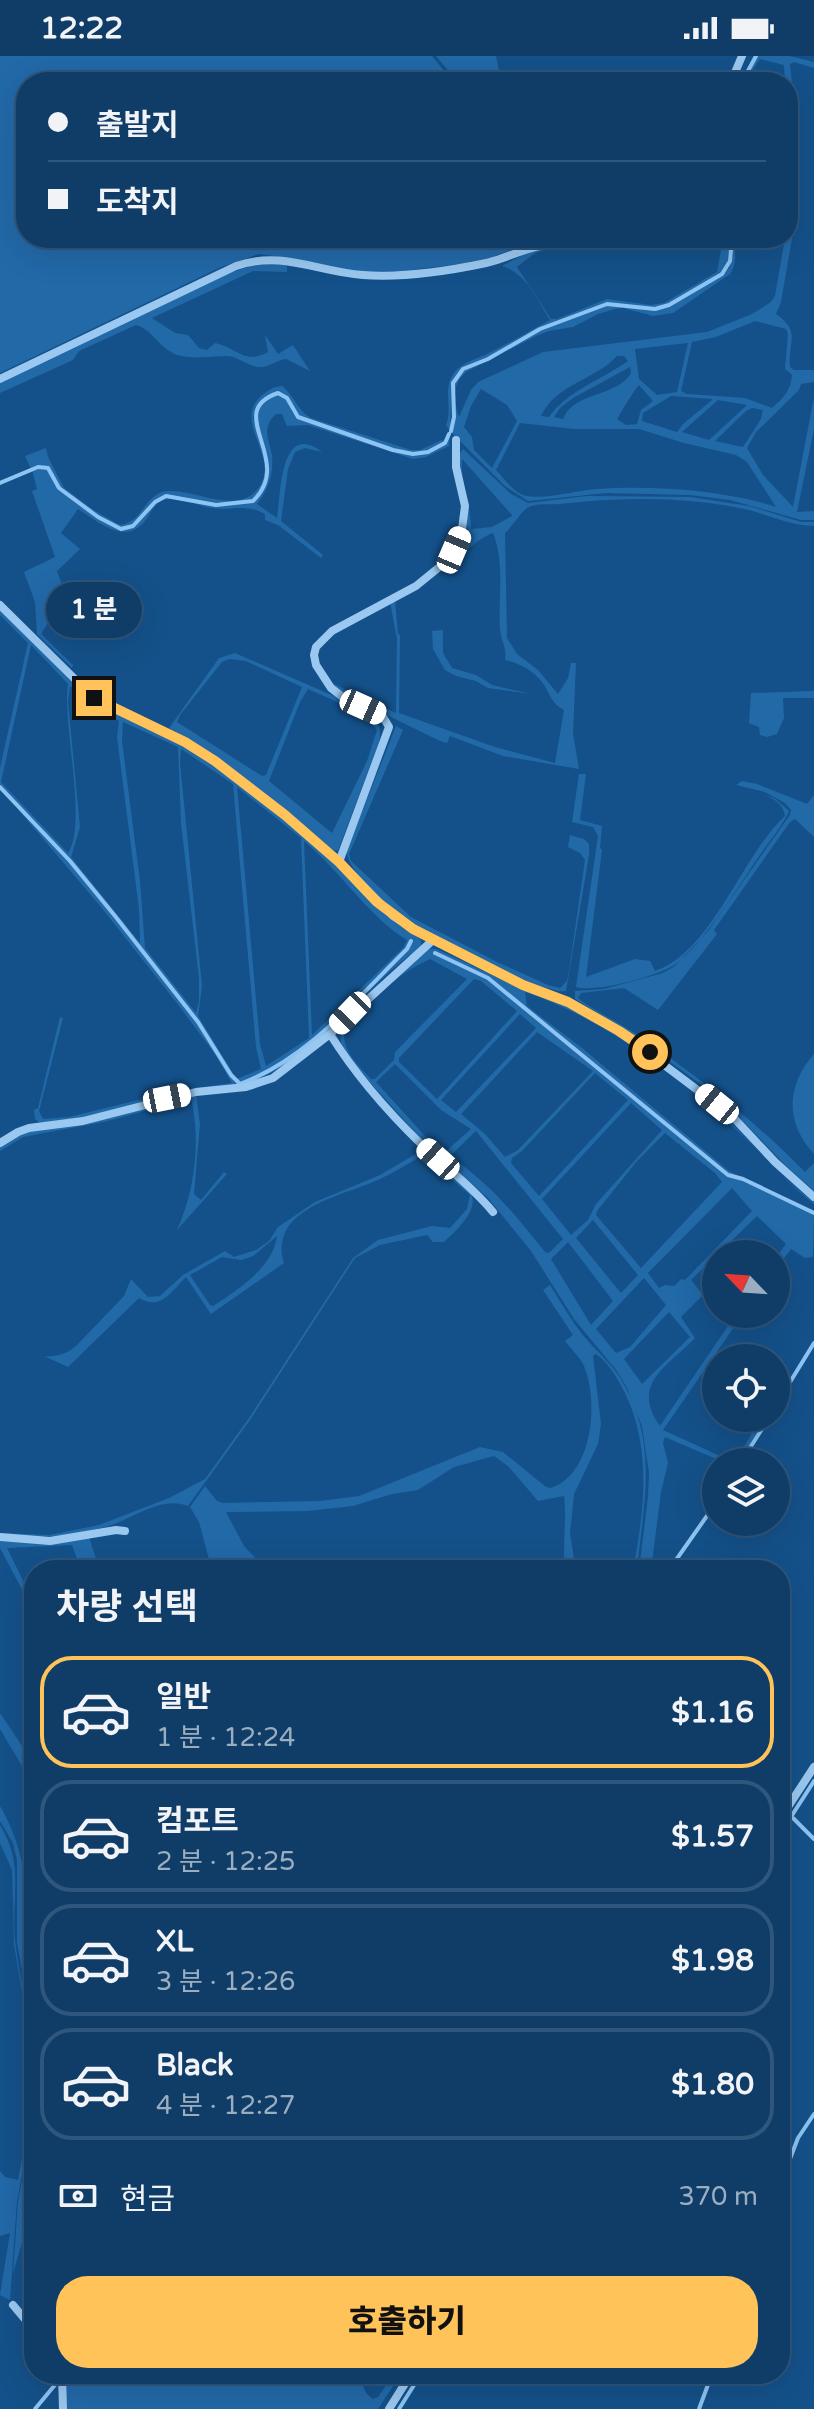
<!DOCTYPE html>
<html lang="ko">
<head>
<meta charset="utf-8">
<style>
	:root { --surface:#0f3d68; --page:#1d4871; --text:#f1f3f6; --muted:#9baec0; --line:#2f567c; --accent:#ffc35a }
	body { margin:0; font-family:"Varela Round","Noto Sans KR",sans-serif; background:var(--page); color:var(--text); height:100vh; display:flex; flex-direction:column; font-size:30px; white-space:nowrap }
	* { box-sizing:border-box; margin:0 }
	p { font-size:26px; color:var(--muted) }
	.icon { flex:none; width:44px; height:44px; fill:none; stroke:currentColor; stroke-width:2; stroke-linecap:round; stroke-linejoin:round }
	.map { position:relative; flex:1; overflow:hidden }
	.side { position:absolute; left:24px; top:1504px; width:766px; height:824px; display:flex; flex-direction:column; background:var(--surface); border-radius:32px; box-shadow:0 8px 32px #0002,0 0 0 2px var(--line) }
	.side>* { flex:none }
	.top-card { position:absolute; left:16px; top:16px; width:782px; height:176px; border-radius:32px; box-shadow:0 8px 32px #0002,0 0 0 2px var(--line); display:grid; align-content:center; height:176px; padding:0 32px; background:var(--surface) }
	.needle { width:52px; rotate:295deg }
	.fabs { position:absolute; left:702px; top:1184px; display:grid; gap:16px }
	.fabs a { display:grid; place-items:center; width:88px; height:88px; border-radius:50%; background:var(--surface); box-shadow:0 8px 32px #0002,0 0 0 2px var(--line); font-size:40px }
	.end { position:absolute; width:36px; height:36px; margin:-18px; border:10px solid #ffc35a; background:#111; box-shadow:0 0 0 4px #111 }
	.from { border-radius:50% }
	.bubble { position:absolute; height:56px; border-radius:28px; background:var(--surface); box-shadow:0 8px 32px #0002,0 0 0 2px var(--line); font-size:26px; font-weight:800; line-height:56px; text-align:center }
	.car { position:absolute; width:24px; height:48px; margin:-24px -12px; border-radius:10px; box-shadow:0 0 6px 2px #0007; background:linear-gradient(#fff 24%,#345 0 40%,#fff 0 76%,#345 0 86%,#fff 0) }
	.top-card b { display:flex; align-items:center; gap:28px; height:76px; font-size:30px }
	.top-card b+b { border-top:2px solid var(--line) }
	.top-card i { width:20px; height:20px; background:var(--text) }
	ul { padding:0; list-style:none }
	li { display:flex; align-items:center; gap:24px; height:112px; margin:0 16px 12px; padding:0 16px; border:4px solid var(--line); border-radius:32px }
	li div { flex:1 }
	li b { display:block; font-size:30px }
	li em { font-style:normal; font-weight:800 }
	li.current { border-color:var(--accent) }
	li>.icon { width:72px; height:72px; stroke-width:1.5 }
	h2 { padding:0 32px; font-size:36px; line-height:96px }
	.pay { display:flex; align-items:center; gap:20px; height:88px; padding:0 32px; font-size:30px }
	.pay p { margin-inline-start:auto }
	.primary-button { display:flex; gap:16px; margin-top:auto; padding:16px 32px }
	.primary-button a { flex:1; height:92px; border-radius:32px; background:var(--accent); color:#111; font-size:32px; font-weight:800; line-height:92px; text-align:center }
	.status { display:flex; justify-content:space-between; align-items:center; height:56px; padding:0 40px; background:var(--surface); direction:ltr }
	.status svg { height:22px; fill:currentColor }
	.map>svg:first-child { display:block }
	.green { fill:#2269a8; fill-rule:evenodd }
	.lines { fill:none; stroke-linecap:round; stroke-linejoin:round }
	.stream { stroke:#8dc4f3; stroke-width:4 }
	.street { stroke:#9bc8f0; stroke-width:8 }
	.route { stroke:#ffc35a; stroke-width:10 }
</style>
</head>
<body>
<div class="status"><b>12:22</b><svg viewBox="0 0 49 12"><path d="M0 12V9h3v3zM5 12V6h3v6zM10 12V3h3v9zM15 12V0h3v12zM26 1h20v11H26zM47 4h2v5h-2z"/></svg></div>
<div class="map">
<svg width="814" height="2353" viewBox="0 0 814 2353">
	<rect width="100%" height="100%" fill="#14518a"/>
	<!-- green -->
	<path class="green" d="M0 0H432L453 26H26V182H550L549 185 532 186 489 202 460 208 402 215 356 216 295 203 259 198 221 211 0 317Z
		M436 0H496L499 15 506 26H458Z
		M757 0H789L814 6V12L794 6 790 8C793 41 806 146 794 171L781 246 776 258C802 276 787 286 790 311L794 314H814V326L801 328 799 334 756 376 747 392 763 419 793 451 814 341V373L797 456 814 455V464H801L730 444 690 439 606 437 528 445 505 430 451 376 454 361V328L464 314 489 304 541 274 607 249 655 254 670 250 693 237 729 212 733 182H735C734 196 738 206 730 218L673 257 653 260 623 252 615 253 598 258 573 271 549 275 536 280 466 316C452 328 453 344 459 361L471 334 478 326 543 296 707 276 752 258 771 246 775 240 785 182H788V164L791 163V153L788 26H785L784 9 760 3 745 26H743ZM755 265 786 273 788 278 785 313 792 319C791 335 783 342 772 352L745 342 687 338 681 335 692 286 716 281ZM688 287 677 336 657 339 639 323 635 293ZM617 300H624L628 305C603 323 567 335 549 361L541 360C557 327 594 325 617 300ZM630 311 631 317C616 342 574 335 563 363L554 361 560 352 573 342ZM639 329 653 345 641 354 637 368 626 369 617 363C624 352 630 340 639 329ZM481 333 507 349 517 365 492 412 474 394 472 381 464 371 471 350ZM671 340 712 343V344L683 368 677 376 642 365 643 357ZM718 344 747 349 709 384 682 376ZM752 352 763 354 761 363 743 391 715 385 746 355ZM520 367 574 373H639L684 387 736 399 747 406 776 451C725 434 652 429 597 433 578 434 541 445 523 439 512 435 504 422 496 414Z
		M728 182H731L727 211 692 236 669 248 655 252 607 247 540 272 488 302 463 312 452 327 450 375 446 369C453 353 443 336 452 320 460 306 476 304 489 297 509 287 530 275 550 264 536 242 527 218 502 210L534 193 557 190 535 197 517 211 551 263H557L607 243 651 249 664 247 717 216 721 194Z
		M258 208H287V216L253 215 152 262 175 277 188 279 199 292 207 294 215 287C238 292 244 309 268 296L265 279 278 298 293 289 310 315 286 303C277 304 271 310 262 311 249 312 238 300 226 300 210 300 185 305 171 296 158 289 151 273 136 269L79 295 73 304 0 337V326L232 216Z
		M282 330C294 339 297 354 311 362L411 394H420L442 384 445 386 428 395 405 397 299 360 287 341 278 336 260 346 253 361C258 393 282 415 253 444L216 448 166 439 154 445 133 469 121 472 98 461 59 432 49 412 38 410 31 413 25 400 46 392 48 401 64 432 95 455 120 469C143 467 145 436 168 435 196 433 242 462 261 428 277 399 234 366 260 341 267 335 272 331 282 330Z
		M278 338C290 341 288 355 298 362L413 399 428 397 446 387 450 379 449 390 426 401 413 403 308 369 287 370 282 358H276C261 372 269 383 272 399 274 418 268 434 257 448L277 462C281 437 280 364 322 396L305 392 295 396 288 413 281 465 323 499 321 502 278 469 265 464V458C244 447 233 455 212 452 197 450 178 440 163 444 155 447 151 456 147 462 127 492 99 466 78 453L61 477 80 493 57 515 66 540 42 576V579L73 609 72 612 37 578 35 546 24 516 55 501 32 435 37 433 32 414 48 413 58 433 97 462 121 474 134 471 155 447 166 441 216 450 254 446C284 416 261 394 255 362L261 348Z
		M463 393 511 438 528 447 587 440 690 441 749 450 801 466H814V470C790 469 771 460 749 454 686 440 623 441 559 448 550 449 537 447 529 451 523 453 512 471 505 477L507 582 517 598 538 614 558 638 568 622 571 607H576L573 678 579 713 503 700 450 680 447 687 440 685 344 638 332 627 396 657 397 583 390 546 395 544 398 578 400 579 399 657 495 691 555 707 564 654C554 649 552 643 547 634 538 617 523 608 505 604 507 590 501 586 500 573 498 542 505 506 493 477 478 482 470 494 455 501 470 469 463 434 458 400ZM462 403 512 459V460L492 471 471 473C471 449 460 424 462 403Z
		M0 554 76 630 102 651 198 697 308 782 379 853 421 884V890C407 902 391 913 378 927 337 965 297 1011 243 1029L84 1061 40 1067 35 1063 34 1054 38 1052 60 961 63 962 39 1055 43 1063 69 1061 175 1035 232 1027 214 997 180 951 101 851 0 732 69 806 114 861 197 967 235 1027C269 1032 375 934 394 905L408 894 412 885C382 916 280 1028 236 1025L199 966 116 860 36 766 0 730V712L28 587 0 559ZM31 589 68 628C62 669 88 767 68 797L1 726ZM70 630 96 652 119 665 117 681 139 853 140 887 71 801 80 771 68 646ZM123 666 178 691 181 767 199 922V945L196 957 145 892 140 825 122 685ZM181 693 233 728 256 991 261 1013 239 1022H236L198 960 202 930 180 707ZM237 731 301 782 309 982 266 1010 260 988ZM304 785C339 814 371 863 407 884L403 892 312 979Z
		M443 574V597L452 612 476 619 492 629 531 638 488 632 476 625 456 620 445 614 433 593 432 575Z
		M235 597 366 654C378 663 382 671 379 686L338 795 333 794 214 698 169 672 219 602ZM230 603 246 605 302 631 266 719 262 720 177 666 180 659 222 606ZM308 633 364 658 377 674 367 705 332 777 269 725 300 646Z
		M814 635V642H783L784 662 777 678 767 681 760 679 759 671 749 667 751 637Z
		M396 670 403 674 349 798 351 805 411 861 497 906 548 929 560 932 567 925 569 915 585 804 580 797 568 791 570 779 584 783 589 788V799L566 935C544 940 428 878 405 862 389 851 345 814 347 794Z
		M579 718H586L580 764 602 770 600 792 602 794 586 921 635 903 650 905 655 915C711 897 743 798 785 760 783 743 762 738 748 732L774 742 789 755C783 769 771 783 762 796 741 826 704 887 676 908 658 920 596 937 576 931L598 780 593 771 572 766Z
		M742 725 757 728 807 748 814 739V781L795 763 790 766 714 874 717 878 658 954 624 932 581 937 578 942C595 956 617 965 636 978 696 1019 754 1064 805 1116L814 1107V1135L785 1109 738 1060 703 1030 632 978 575 943V935L604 933 663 917 675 910 708 875 790 759 791 754 785 747 765 736 736 729Z
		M428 893H436C464 905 491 919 519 932 540 941 561 947 581 958 624 980 665 1010 703 1041 742 1073 772 1116 814 1146V1148C783 1124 759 1094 730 1068 672 1014 601 962 525 936L527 950 582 992 729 1115 814 1156 744 1122 729 1118 488 921 435 897 487 923 728 1119 743 1124 814 1158 813 1201 805 1202 791 1193 776 1213V1202L786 1188 757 1160 691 1224 703 1239 681 1261 695 1282C667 1311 630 1328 660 1370L736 1258H743L663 1374 731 1405 738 1401 761 1362H768L740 1406H723L665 1381 663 1387 668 1407 661 1436 651 1514H639L648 1441 649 1417 642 1370 627 1332 617 1315 574 1263 531 1195 488 1142 424 1086 347 1001C340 988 338 979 345 965ZM430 903 467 923 395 996 394 1004 375 1023H371C358 1008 340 994 345 972 367 944 399 917 430 903ZM474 923 481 925 517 955 437 1043 399 1006V1002ZM520 958 536 972 456 1056 441 1044ZM537 976 593 1015 518 1094 505 1101 485 1078 461 1058ZM395 1008 441 1054 471 1073 445 1096 426 1081 376 1026ZM595 1017 628 1044 539 1140 511 1107 512 1102 522 1095ZM631 1047 662 1074 596 1148 588 1164 571 1179 542 1143ZM476 1075 563 1183 549 1197 545 1196C513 1156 492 1130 450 1100ZM665 1077 715 1117 722 1126 641 1212 596 1159 597 1155 637 1105ZM732 1132 752 1155 685 1224 681 1223 674 1230 665 1229 659 1232 648 1217ZM593 1164 638 1219 621 1237 576 1182ZM568 1186 613 1245 591 1269 551 1203ZM644 1222 666 1249 630 1291 616 1297 596 1273ZM669 1256 690 1281 642 1328 624 1303Z
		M814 998V1098C785 1067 786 1030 814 998Z
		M196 1039 200 1068 194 1138 201 1144 224 1116 227 1118 177 1174C195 1134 201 1085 191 1042L108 1065 23 1081 0 1095V1090L21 1076Z
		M424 1093C467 1130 498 1138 444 1186H433L427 1179 380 1189 355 1202 250 1364 188 1450C160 1439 132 1464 105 1471 71 1480 35 1484 0 1477L50 1479 99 1469 169 1442 205 1423 249 1362 353 1202 378 1184 432 1170 450 1172 467 1153 470 1139 423 1099C409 1107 395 1116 380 1123 352 1136 313 1143 291 1167 282 1177 279 1195 284 1207L211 1258 186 1221C171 1236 161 1255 139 1242L68 1311 44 1300C58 1301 66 1298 76 1290L124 1240 131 1223 148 1241 160 1240 183 1219 225 1195 234 1201 256 1194 269 1185 278 1171 315 1146 380 1119ZM277 1180C273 1212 237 1234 213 1250L210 1249 190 1219 222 1201 241 1204 253 1200Z
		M550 1229C562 1248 573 1268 588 1285 598 1296 608 1305 617 1317 660 1382 644 1443 637 1514L633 1512C646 1450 652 1382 619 1326 613 1315 606 1305 596 1298L593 1300 601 1368 598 1388 574 1438 570 1478 576 1514H565C562 1489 567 1465 564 1440L538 1445 508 1410 494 1400 454 1411 418 1434 392 1438 353 1450 308 1455 226 1456 244 1490 267 1514H212L199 1466 190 1451 205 1430 217 1445 223 1447 320 1445 359 1440 480 1391 503 1396 546 1431 551 1432C593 1418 599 1346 584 1310 580 1301 571 1293 565 1285L573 1279 543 1234Z
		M89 1481 98 1509 103 1514H81L72 1489 7 1492 34 1547V1556L0 1492V1483L40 1488Z
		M0 1657 34 1708V1730L0 1673Z
		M0 1750C16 1777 28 1815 24 1847L34 1851V1859L23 1862V1880L34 1918V1980L17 1886V1804L13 1787 0 1765Z
		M0 1769C25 1810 11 1840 15 1884 19 1920 28 1955 34 1990V2006L14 1889 12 1814 0 1787Z
		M34 2039V2054L17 2145 10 2244 0 2239 10 2177 0 2180V2115L5 2121 18 2124Z
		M34 2063V2129L26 2174 13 2217 18 2145Z
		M65 2318H363C362 2330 363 2336 373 2343L378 2341 394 2318H401L378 2353H65Z"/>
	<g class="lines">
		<!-- stream -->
		<path class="stream" d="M742 26 756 0
			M451 375 454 361 453 327 463 313 488 303 540 273 607 248 655 253 669 249 722 218 730 205 732 182
			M0 427 38 411 48 412 59 432 98 461 121 473 133 470 155 446 166 440 216 449 253 445C296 404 222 356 278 337L287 342 298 361 393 394 413 398 428 396 445 387 449 378
			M0 731 70 805 115 860 198 966 231 1019 240 1028C308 1003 357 942 407 893L411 885
			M435 897 488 922 728 1119 743 1123 814 1157
			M776 1349 814 1287
			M741 1406 769 1362
			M669 1514 716 1447
			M793 1762 814 1783
			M780 1778 814 1725
			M780 2129 798 2082 814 2058
			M35 2353 59 2324
			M399 2353 421 2318
			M699 2353 712 2318"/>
		<!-- street -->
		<path class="street" d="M731 26 742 0
			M0 323 236 210C283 194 317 216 363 219 402 222 448 215 486 207 508 202 528 190 551 188 581 184 613 189 643 190L654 189 660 182
			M0 549 94 642 185 686 215 705 285 759 339 806 393 860 433 884 523 929 568 946 619 975 732 1060 775 1106 814 1141
			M339 806 389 671 382 659 344 642 331 632 316 609 314 599 316 591 332 575 416 530 448 504 462 473 465 450 456 411V384
			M330 978C355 1018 387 1055 421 1088 445 1111 472 1130 493 1156
			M0 1087 18 1076 29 1072 83 1065 196 1036 246 1031 273 1022 330 978 433 884
			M0 1481 50 1485 116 1474 125 1475
			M780 1763 814 1711
			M13 2249 34 2274
			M62 2318 63 2353
			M389 2353 411 2318"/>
	</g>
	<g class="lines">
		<!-- route -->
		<path class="route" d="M94 642 185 686 215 705 285 759 339 806 377 846 413 873 523 929 568 946 619 975 650 996"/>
	</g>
</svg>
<div class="fabs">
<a><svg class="needle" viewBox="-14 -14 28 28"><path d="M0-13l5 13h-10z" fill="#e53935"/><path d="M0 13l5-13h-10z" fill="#9baec0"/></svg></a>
<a><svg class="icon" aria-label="locate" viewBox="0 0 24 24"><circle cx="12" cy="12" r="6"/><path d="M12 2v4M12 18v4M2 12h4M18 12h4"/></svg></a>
<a><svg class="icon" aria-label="layers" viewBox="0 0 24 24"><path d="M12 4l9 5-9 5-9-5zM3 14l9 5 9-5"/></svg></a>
</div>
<i class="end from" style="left:650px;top:996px"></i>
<i class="end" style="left:94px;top:642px"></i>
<div class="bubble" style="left:46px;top:526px;width:96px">1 분</div>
<i class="car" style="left:454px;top:494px;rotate:23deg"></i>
<i class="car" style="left:363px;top:651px;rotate:114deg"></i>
<i class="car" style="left:350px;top:957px;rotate:224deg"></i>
<i class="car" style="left:167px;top:1042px;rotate:79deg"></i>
<i class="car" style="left:717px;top:1048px;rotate:309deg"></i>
<i class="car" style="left:438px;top:1103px;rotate:312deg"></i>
<div class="top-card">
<b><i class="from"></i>출발지</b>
<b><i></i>도착지</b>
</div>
<section class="side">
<h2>차량 선택</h2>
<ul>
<li class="current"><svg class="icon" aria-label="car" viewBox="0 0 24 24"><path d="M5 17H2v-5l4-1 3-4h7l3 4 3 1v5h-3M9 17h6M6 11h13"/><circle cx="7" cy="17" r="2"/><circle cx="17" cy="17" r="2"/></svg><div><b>일반</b><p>1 분 · 12:24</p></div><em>$1.16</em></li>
<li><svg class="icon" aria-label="car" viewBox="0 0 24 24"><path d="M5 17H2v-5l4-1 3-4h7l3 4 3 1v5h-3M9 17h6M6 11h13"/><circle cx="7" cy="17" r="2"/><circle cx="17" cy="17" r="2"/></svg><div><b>컴포트</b><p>2 분 · 12:25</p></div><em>$1.57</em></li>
<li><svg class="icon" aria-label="car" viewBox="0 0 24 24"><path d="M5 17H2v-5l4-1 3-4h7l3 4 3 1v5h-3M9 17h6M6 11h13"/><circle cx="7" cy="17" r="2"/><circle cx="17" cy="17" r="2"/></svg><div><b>XL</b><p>3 분 · 12:26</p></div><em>$1.98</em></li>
<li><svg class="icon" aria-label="car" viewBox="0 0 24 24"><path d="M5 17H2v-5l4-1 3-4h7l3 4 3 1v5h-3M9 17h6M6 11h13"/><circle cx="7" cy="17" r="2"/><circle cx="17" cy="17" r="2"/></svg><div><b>Black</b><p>4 분 · 12:27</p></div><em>$1.80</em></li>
</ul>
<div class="pay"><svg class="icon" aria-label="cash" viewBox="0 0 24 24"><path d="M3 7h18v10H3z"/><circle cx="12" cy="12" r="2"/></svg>현금<p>370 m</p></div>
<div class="primary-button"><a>호출하기</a></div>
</section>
</div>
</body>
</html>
